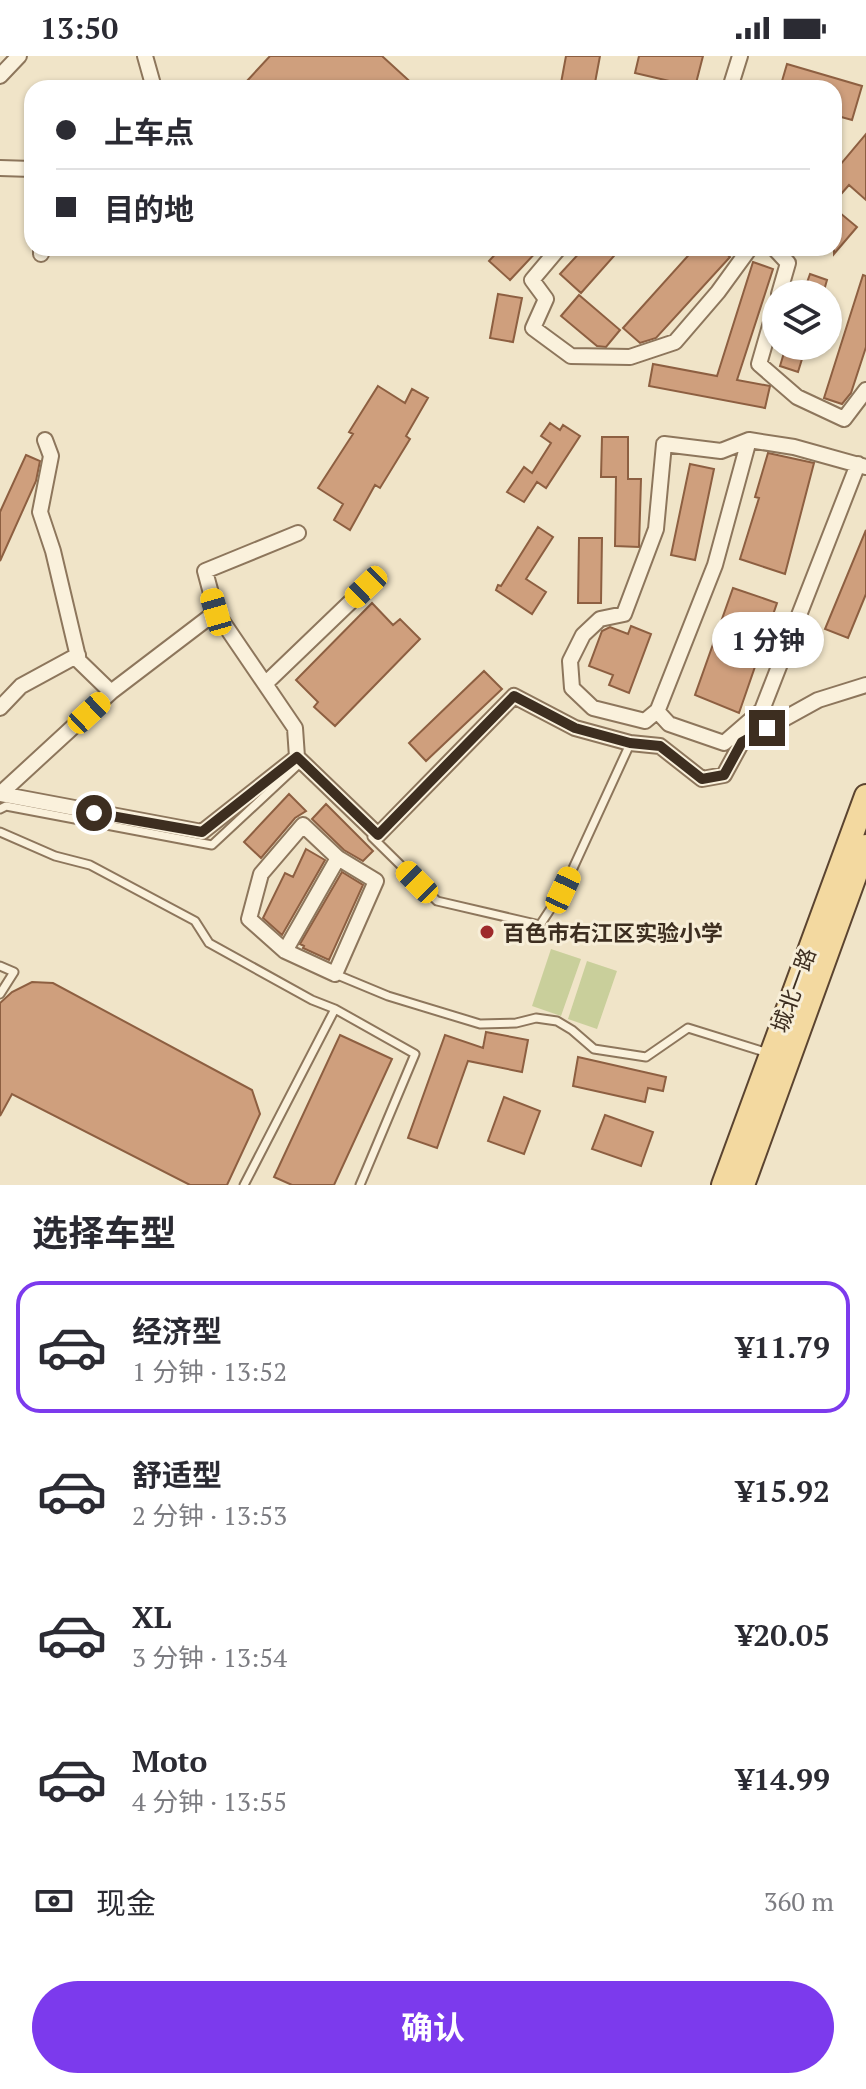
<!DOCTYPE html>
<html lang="zh">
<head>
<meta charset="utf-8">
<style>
	:root { --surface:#fff; --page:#f2f2f3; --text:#2b2b33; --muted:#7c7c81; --line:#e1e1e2; --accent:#7c3aed }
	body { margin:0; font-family:"PT Serif","Noto Sans SC",serif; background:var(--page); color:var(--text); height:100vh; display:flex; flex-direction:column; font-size:30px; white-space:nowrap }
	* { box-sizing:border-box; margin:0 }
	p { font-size:26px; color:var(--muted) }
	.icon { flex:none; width:44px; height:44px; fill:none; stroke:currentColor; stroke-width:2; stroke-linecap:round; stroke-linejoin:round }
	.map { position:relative; height:1129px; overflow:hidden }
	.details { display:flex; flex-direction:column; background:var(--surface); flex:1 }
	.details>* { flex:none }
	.guide { position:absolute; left:24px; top:24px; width:818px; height:176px; border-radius:24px; box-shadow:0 2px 6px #0004; display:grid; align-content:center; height:176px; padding:0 32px; background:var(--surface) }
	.fabs { position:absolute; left:762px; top:224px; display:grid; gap:16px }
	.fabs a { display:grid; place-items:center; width:80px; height:80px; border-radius:50%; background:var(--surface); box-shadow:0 2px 6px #0004; font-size:40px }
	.end { position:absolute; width:36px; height:36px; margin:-18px; border:10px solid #3d2e20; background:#fff; box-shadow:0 0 0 4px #fff }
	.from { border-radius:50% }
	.bubble { position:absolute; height:56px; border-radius:28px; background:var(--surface); box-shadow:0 2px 6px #0004; font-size:26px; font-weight:700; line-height:56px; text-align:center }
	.car { position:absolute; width:24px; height:48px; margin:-24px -12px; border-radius:10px; box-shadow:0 0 6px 2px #0007; background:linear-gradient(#f5c518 24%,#345 0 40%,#f5c518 0 76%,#345 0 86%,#f5c518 0) }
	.guide b { display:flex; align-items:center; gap:28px; height:76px; font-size:30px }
	.guide b+b { border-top:2px solid var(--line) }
	.guide i { width:20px; height:20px; background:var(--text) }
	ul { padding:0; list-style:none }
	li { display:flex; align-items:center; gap:24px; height:132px; margin:0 16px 12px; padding:0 16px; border:4px solid transparent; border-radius:24px }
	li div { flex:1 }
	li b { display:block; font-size:30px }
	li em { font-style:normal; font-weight:700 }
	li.active { border-color:var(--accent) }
	li>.icon { width:72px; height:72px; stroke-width:1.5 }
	h2 { padding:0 32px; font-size:36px; line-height:96px }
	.pay { display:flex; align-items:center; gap:20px; height:88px; padding:0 32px; font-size:30px }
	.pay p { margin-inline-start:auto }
	.cta { display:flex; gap:16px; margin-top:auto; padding:16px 32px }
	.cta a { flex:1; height:92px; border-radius:48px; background:var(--accent); color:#fff; font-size:32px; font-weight:700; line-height:92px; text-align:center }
	.status { display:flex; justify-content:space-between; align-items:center; height:56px; padding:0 40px; background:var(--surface); direction:ltr }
	.status svg { height:22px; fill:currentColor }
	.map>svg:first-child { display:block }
	.green { fill:#c9cf9b }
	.building { fill:#cf9f7d; stroke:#8d5f41; stroke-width:2 }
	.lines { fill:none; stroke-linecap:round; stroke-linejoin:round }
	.service-casing { stroke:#8d765c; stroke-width:11 }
	.minor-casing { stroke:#8d765c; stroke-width:18 }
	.primary-casing { stroke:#5b4430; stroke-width:26 }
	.service { stroke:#faf1dc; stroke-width:7 }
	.minor { stroke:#faf1dc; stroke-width:14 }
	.primary { stroke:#f3d9a0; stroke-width:22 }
	.route { stroke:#3d2e20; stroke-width:10 }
	.poi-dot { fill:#9e2a2b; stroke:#f7eed8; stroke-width:3 }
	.labels { text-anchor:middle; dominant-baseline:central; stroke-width:6; stroke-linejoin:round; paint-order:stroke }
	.poi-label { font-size:22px; font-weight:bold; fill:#3d2e20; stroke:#f7eed8; text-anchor:start }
	.street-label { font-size:22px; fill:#3d2e20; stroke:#f7eed8 }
</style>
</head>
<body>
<div class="status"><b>13:50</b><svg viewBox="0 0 49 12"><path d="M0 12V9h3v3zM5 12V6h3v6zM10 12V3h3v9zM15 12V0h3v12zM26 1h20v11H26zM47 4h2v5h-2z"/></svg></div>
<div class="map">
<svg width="866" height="1129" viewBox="0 0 866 1129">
	<rect width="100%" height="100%" fill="#f0e4c8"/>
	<!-- green -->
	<path class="green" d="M551 893 581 903 561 960 532 950Z
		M587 905 617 915 597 973 568 963Z"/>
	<!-- building -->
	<path class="building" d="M270 0H382L417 32H253L246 26Z
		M566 0H600L594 32 561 27Z
		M639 0H703L695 31 635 17Z
		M787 8 862 30 852 64 834 59V32H780Z
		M866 78V144L849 129 834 146V116Z
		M834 152 857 171 834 198Z
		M501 192H540L510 224 489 205Z
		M584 192H621L581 237 560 218Z
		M695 192H720L730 201 656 282 640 287 623 272Z
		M753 206 773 213 737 324 770 330 765 352 649 330 653 308 717 320Z
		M810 218 827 224 823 238H803Z
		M863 219 866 220V291L851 337 842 348 824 342Z
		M498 238 522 242 513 286 490 282Z
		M579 239 620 274 606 291 597 290 561 260Z
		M786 290H806L798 316 780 310Z
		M378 330 405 347 412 333 428 342 406 380 410 383 380 432 375 429 350 474 334 464 343 448 318 432 353 378 349 376Z
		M550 367 560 374 563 369 580 380 546 432 537 426 524 446 507 436 524 411 532 417 551 387 541 380Z
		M602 381H628V423H641L639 491 615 490 616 421H601Z
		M768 397 814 407 785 518 740 503 759 442 755 441Z
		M26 399 40 405 36 425 0 505V456Z
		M690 408 714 413 695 504 671 499Z
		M538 471 553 481 526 523 546 536 532 558 496 534 498 529 501 530Z
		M866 474V538L848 582 825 573Z
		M579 482H602L601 547H578Z
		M733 532 777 547 739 657 695 639Z
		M372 547 393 569 400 563 420 583 335 670 314 651 318 646 296 624Z
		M631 570 651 578 629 637 609 629 613 619 589 610 602 575 610 571 628 578Z
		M484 615 502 633 426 705 409 687Z
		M289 738 306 755 295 762 261 802 244 786Z
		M326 748 373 795 363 805 344 794 312 763Z
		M306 793 325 804 282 879 263 862 285 817 293 821Z
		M342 816 363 829 329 904 303 892 304 890 300 888Z
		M32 926 53 927 252 1034 260 1058 227 1129H190L12 1038 0 1060V947L12 936Z
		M486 976 528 984 522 1016 468 1005 437 1092 408 1082 445 979 483 992Z
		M340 979 392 1003 334 1129H292L274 1121Z
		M578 1001 666 1021 663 1035 648 1032 645 1046 573 1030Z
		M504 1041 540 1055 524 1098 488 1085Z
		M605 1059 653 1076 641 1110 592 1093Z"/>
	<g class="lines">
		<defs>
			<path id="service" d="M0 753 6 750 212 789 299 708 301 710
				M0 776 55 800 90 809 195 865 209 887 312 944 335 953 244 1129
				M372 781 437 845 540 869 563 834 630 688
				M0 910 14 916 0 938
				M335 918 388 940 480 968 516 967 536 962 557 965 572 974 594 993 646 1001 688 972 768 997
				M335 953 415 998 360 1129"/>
			<path id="minor" d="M145 0 154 32
				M0 20 19 0
				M730 32 740 0
				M0 112 32 113
				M559 192 532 224 546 243 533 272 571 300 630 301 675 286 718 236 750 192
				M774 192 788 207 779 238
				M41 198V192
				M776 249 759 308 797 341 844 363 866 334
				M45 384 51 400 40 456 53 495 79 605 111 636
				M749 384 721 395 664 388 656 473 624 558 600 563 583 579 570 605 572 632 593 652 645 665 657 655 669 668 724 687 762 654 858 408
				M216 556 205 515 298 477
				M265 628 366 531
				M0 652 21 630 78 599
				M657 656 715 509 749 384 794 391 866 411
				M297 701 202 776 0 738 111 636 216 556 295 672 297 701 378 779 514 640 575 672 630 687 660 690 702 723 724 719 742 686 818 644 866 629
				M303 769 338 802 376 825 335 918 285 895 249 863 261 818Z
				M285 895 338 802"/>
			<path id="primary" d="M723 1129 866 740
				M743 1129 866 790"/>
		</defs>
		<!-- service casing -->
		<use href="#service" class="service-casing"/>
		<!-- minor casing -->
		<use href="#minor" class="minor-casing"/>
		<!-- primary casing -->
		<use href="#primary" class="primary-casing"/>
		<!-- service -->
		<use href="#service" class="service"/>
		<!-- minor -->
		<use href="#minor" class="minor"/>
		<!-- primary -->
		<use href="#primary" class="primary"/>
	</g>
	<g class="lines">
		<!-- route -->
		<path class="route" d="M94 757 202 776 297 701 378 779 514 640 575 672 630 687 660 690 702 723 724 719 742 686 767 672"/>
	</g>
	<!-- markers -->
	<circle class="poi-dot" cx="487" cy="876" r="8"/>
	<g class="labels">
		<!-- poi labels -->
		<g class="poi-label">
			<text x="503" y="876">百色市右江区实验小学</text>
		</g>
		<!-- street labels -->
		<g class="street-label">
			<text transform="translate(793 934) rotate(-70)">城北一路</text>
		</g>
	</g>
</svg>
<div class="fabs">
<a><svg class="icon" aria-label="layers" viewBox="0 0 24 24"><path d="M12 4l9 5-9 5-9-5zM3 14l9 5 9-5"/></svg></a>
</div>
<i class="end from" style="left:94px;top:757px"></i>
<i class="end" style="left:767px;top:672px"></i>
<div class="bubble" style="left:712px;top:556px;width:112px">1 分钟</div>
<i class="car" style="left:366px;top:531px;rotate:226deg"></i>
<i class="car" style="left:216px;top:556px;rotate:344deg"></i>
<i class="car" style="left:89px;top:657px;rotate:47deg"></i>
<i class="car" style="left:417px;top:826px;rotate:315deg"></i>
<i class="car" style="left:563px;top:834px;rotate:25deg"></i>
<div class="guide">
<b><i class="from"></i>上车点</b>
<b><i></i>目的地</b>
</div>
</div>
<section class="details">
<h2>选择车型</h2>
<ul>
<li class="active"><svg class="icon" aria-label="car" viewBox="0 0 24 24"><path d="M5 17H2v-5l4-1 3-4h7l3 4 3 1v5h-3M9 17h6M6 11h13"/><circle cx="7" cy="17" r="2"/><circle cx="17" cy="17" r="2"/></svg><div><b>经济型</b><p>1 分钟 · 13:52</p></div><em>¥11.79</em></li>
<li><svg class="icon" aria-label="car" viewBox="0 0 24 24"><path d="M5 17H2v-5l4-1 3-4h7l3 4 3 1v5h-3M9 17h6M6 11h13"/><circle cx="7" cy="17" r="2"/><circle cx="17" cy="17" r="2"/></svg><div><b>舒适型</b><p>2 分钟 · 13:53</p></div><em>¥15.92</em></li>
<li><svg class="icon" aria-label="car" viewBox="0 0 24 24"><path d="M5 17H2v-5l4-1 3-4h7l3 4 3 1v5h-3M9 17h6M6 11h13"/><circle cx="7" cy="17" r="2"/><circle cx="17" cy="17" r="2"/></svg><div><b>XL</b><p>3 分钟 · 13:54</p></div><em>¥20.05</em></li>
<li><svg class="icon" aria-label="car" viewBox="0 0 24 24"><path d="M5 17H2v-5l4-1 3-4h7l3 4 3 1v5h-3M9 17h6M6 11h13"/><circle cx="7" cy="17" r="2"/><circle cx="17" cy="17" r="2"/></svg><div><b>Moto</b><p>4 分钟 · 13:55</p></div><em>¥14.99</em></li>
</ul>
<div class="pay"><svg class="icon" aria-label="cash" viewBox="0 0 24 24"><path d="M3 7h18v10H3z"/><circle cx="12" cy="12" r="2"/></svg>现金<p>360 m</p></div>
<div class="cta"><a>确认</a></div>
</section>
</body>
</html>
